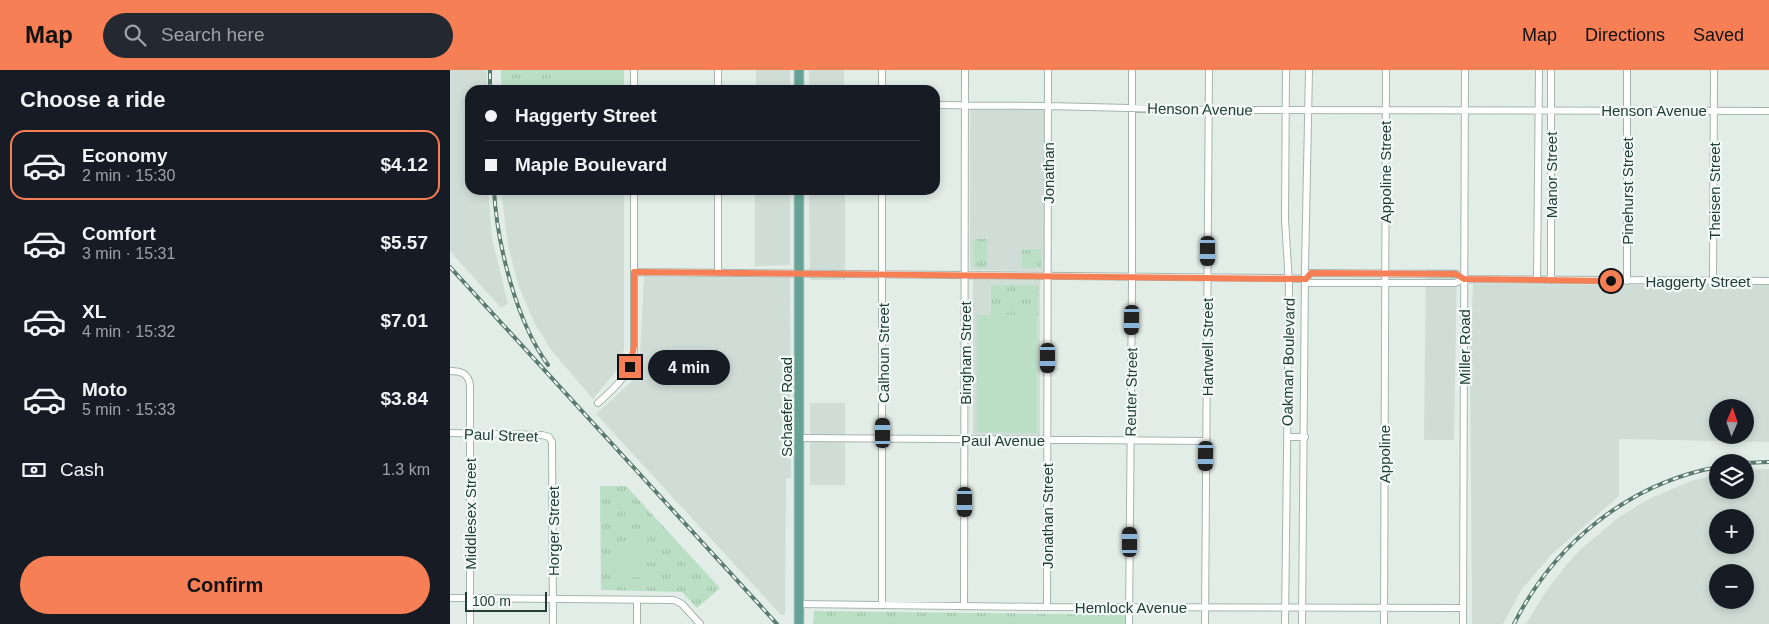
<!DOCTYPE html>
<html lang="en">
<head>
<meta charset="utf-8">
<style>
	:root { --surface:#171b24; --page:#242831; --text:#f1f3f6; --muted:#9ea1a6; --line:#363941; --accent:#f77f55 }
	body { margin:0; font-family:Helvetica,sans-serif; background:var(--page); color:var(--text); height:100vh; display:flex; flex-direction:column; font-size:19px; white-space:nowrap }
	* { box-sizing:border-box; margin:0 }
	p { font-size:16px; color:var(--muted) }
	.icon { flex:none; width:28px; height:28px; fill:none; stroke:currentColor; stroke-width:2; stroke-linecap:round; stroke-linejoin:round }
	.map { position:relative; flex:1; overflow:hidden }
	.side { display:flex; flex-direction:column; background:var(--surface); width:450px }
	.side>* { flex:none }
	.hud { position:absolute; left:15px; top:15px; width:475px; height:110px; border-radius:15px; box-shadow:0 2px 8px #0003; display:grid; align-content:center; height:110px; padding:0 20px; background:var(--surface) }
	.needle { width:32px; rotate:2deg }
	.tools { position:absolute; left:1259px; top:329px; display:grid; gap:10px }
	.tools a { display:grid; place-items:center; width:45px; height:45px; border-radius:50%; background:var(--surface); box-shadow:0 2px 8px #0003; font-size:25px }
	.scale { position:absolute; left:15px; bottom:12px; width:82px; box-sizing:border-box; padding-left:5px; border:2px solid #213e37; border-top:0; font-size:14px; line-height:18px; white-space:nowrap; color:#213e37; -webkit-text-stroke:4px #f2f9f6; paint-order:stroke }
	.end { position:absolute; width:22px; height:22px; margin:-11px; border:6px solid #f77f55; background:#111; box-shadow:0 0 0 2px #111 }
	.from { border-radius:50% }
	.bubble { position:absolute; height:35px; border-radius:18px; background:var(--surface); box-shadow:0 2px 8px #0003; font-size:16px; font-weight:600; line-height:35px; text-align:center }
	.car { position:absolute; width:15px; height:30px; margin:-15px -8px; border-radius:6px; box-shadow:0 0 4px 1px #0007; background:linear-gradient(#222 24%,#8ab4d8 0 40%,#222 0 76%,#8ab4d8 0 86%,#222 0) }
	.hud b { display:flex; align-items:center; gap:18px; height:48px; font-size:19px }
	.hud b+b { border-top:1px solid var(--line) }
	.hud i { width:12px; height:12px; background:var(--text) }
	ul { padding:0; list-style:none }
	li { display:flex; align-items:center; gap:15px; height:70px; margin:0 10px 8px; padding:0 10px; border:2px solid transparent; border-radius:15px }
	li div { flex:1 }
	li b { display:block; font-size:19px }
	li em { font-style:normal; font-weight:600 }
	li.active { border-color:var(--accent) }
	li>.icon { width:45px; height:45px; stroke-width:1.5 }
	h2 { padding:0 20px; font-size:22px; line-height:60px }
	.pay { display:flex; align-items:center; gap:12px; height:55px; padding:0 20px; font-size:19px }
	.pay p { margin-inline-start:auto }
	.primary-button { display:flex; gap:10px; margin-top:auto; padding:10px 20px }
	.primary-button a { flex:1; height:58px; border-radius:30px; background:var(--accent); color:#111; font-size:20px; font-weight:600; line-height:58px; text-align:center }
	header { display:flex; align-items:center; gap:30px; box-sizing:border-box; height:70px; padding:0 25px; background:var(--accent); color:#111 }
	header strong { font-size:24px }
	nav { display:flex; gap:28px; margin-inline-start:auto; font-size:18px }
	.search { width:350px; height:45px; background:var(--page); display:flex; align-items:center; gap:12px; box-sizing:border-box; padding:0 18px; border-radius:28px; color:var(--muted); font-size:19px }
	main { display:flex; flex:1; min-height:0 }
	.map>svg:first-child { display:block }
	.built { fill:#d0ddd7; fill-rule:evenodd }
	.grass { fill:url(#grass-tufts) }
	.garden { fill:#badfc4 }
	.lines { fill:none; stroke-linecap:round; stroke-linejoin:round }
	.minor-casing { stroke:#a4b5af; stroke-width:8 }
	.major-casing { stroke:#c1c9c7; stroke-width:11 }
	.minor { stroke:#fff; stroke-width:6 }
	.major { stroke:#65a494; stroke-width:9 }
	.rail-casing { stroke:#5b7a72; stroke-width:4 }
	.rail { stroke:#f2f9f6; stroke-width:2; stroke-dasharray:5.5; stroke-linecap:butt }
	.route { stroke:#f77f55; stroke-width:6 }
	.labels { text-anchor:middle; dominant-baseline:central; stroke-width:4.5; stroke-linejoin:round; paint-order:stroke }
	.street-label { font-size:15px; fill:#213e37; stroke:#f2f9f6 }
</style>
</head>
<body>
<header>
<strong>Map</strong>
<div class="search"><svg class="icon" aria-label="search" viewBox="0 0 24 24"><circle cx="10" cy="10" r="6"/><path d="M15 15l6 6"/></svg>Search here</div>
<nav><a>Map</a><a>Directions</a><a>Saved</a></nav>
</header>
<main>
<section class="side">
<h2>Choose a ride</h2>
<ul>
<li class="active"><svg class="icon" aria-label="car" viewBox="0 0 24 24"><path d="M5 17H2v-5l4-1 3-4h7l3 4 3 1v5h-3M9 17h6M6 11h13"/><circle cx="7" cy="17" r="2"/><circle cx="17" cy="17" r="2"/></svg><div><b>Economy</b><p>2 min · 15:30</p></div><em>$4.12</em></li>
<li><svg class="icon" aria-label="car" viewBox="0 0 24 24"><path d="M5 17H2v-5l4-1 3-4h7l3 4 3 1v5h-3M9 17h6M6 11h13"/><circle cx="7" cy="17" r="2"/><circle cx="17" cy="17" r="2"/></svg><div><b>Comfort</b><p>3 min · 15:31</p></div><em>$5.57</em></li>
<li><svg class="icon" aria-label="car" viewBox="0 0 24 24"><path d="M5 17H2v-5l4-1 3-4h7l3 4 3 1v5h-3M9 17h6M6 11h13"/><circle cx="7" cy="17" r="2"/><circle cx="17" cy="17" r="2"/></svg><div><b>XL</b><p>4 min · 15:32</p></div><em>$7.01</em></li>
<li><svg class="icon" aria-label="car" viewBox="0 0 24 24"><path d="M5 17H2v-5l4-1 3-4h7l3 4 3 1v5h-3M9 17h6M6 11h13"/><circle cx="7" cy="17" r="2"/><circle cx="17" cy="17" r="2"/></svg><div><b>Moto</b><p>5 min · 15:33</p></div><em>$3.84</em></li>
</ul>
<div class="pay"><svg class="icon" aria-label="cash" viewBox="0 0 24 24"><path d="M3 7h18v10H3z"/><circle cx="12" cy="12" r="2"/></svg>Cash<p>1.3 km</p></div>
<div class="primary-button"><a>Confirm</a></div>
</section>
<div class="map">
<svg width="1319" height="554" viewBox="0 0 1319 554">
	<defs>
		<pattern id="grass-tufts" width="24" height="20" patternUnits="userSpaceOnUse" patternTransform="scale(1.25)"><rect width="24" height="20" fill="#badfc4"/><path d="M3 7l-1-3M5 7V3M7 7l1-3M15 17l-1-3M17 17v-4M19 17l1-3" fill="none" stroke="#a0c0a9"/></pattern>
	</defs>
	<rect width="100%" height="100%" fill="#e2ede8"/>
	<!-- built -->
	<path class="built" d="M0 0H37V20H20V120H38L42 168 58 234 51 238 0 181Z
		M306 0H340V20H306Z
		M359 0H394V20H359Z
		M520 39 594 40 595 200 593 201 520 200Z
		M51 120H174V280L167 300 143 329 102 281 85 254 69 217 58 176Z
		M305 120H340V195L305 196Z
		M359 120H395V210H360Z
		M976 199H1007L1004 370H974Z
		M194 206 340 207 341 408H336L335 545H331L146 344 189 305Z
		M523 208 590 209V366L523 365Z
		M1023 214 1319 215V372L1169 369V426L1101 485 1072 519 1053 554H1022L1020 279ZM1268 338H1295V365H1268Z
		M360 333H395V415H360Z
		M1319 399V554H1076L1096 521 1117 494 1132 478 1168 448 1195 431 1217 421 1241 411 1264 405H1267L1268 420H1295V400ZM1268 448H1295V475H1268ZM1268 502H1295V530H1268Z"/>
	<!-- grass -->
	<path class="grass" d="M51 0H174V20H51Z
		M523 169H537V198L524 197Z
		M591 179V198H572V180Z
		M541 215H588V246L541 245Z
		M150 416H176L270 518 247 538 232 522 151 520Z
		M364 541 676 545V554H363Z"/>
	<!-- garden -->
	<path class="garden" d="M110 0H170V20H99Z
		M527 245 587 246V363L527 362Z
		M169 472C188 471 204 489 193 507H162V475Z"/>
	<g class="lines">
		<defs>
			<path id="minor" d="M184 0V20
				M1101 0V210
				M268 20V0
				M432 20V0
				M485 35 598 36 759 40 1319 41
				M268 120V203
				M185 202 833 208 856 209 859 213H1005L1014 209 1319 211
				M856 209 860 203 1006 204 1014 209
				M1087 209 1089 0
				M1177 211V0
				M1263 212 1264 0
				M0 301C11 301 18 303 20 315V554
				M148 333C166 317 177 307 184 284V120
				M0 363 92 365 99 367 102 372 103 554
				M837 367H855
				M350 368 756 371
				M0 528 224 530 232 534 250 554
				M349 534 597 537 1013 538
				M432 535V120
				M514 536 515 0
				M597 537 598 0
				M187 554V530
				M679 554 682 212V0
				M755 554 759 0
				M835 554 839 214 835 149 836 0
				M852 554 855 199 859 0
				M934 554 936 0
				M1013 554 1015 0"/>
			<path id="major" d="M349 0V20
				M349 554V120"/>
		</defs>
		<!-- minor casing -->
		<use href="#minor" class="minor-casing"/>
		<!-- major casing -->
		<use href="#major" class="major-casing"/>
		<!-- minor -->
		<use href="#minor" class="minor"/>
		<!-- major -->
		<use href="#major" class="major"/>
		<defs>
			<path id="rail" d="M40 20V0
				M44 120C47 174 66 251 98 295
				M0 197 327 554
				M1295 393 1319 392
				M1064 554C1104 474 1179 413 1268 397"/>
		</defs>
		<!-- rail casing -->
		<use href="#rail" class="rail-casing"/>
		<!-- rail -->
		<use href="#rail" class="rail"/>
	</g>
	<g class="lines">
		<!-- route -->
		<path class="route" d="M180 297 184 276V202L856 209 861 203 1006 204 1014 209 1161 211"/>
	</g>
	<g class="labels">
		<!-- street labels -->
		<g class="street-label">
			<text transform="translate(750 39) rotate(1)">Henson Avenue</text>
			<text x="1204" y="40">Henson Avenue</text>
			<text transform="translate(935 102) rotate(-90)">Appoline Street</text>
			<text transform="translate(598 103) rotate(-90)">Jonathan</text>
			<text transform="translate(1101 105) rotate(-90)">Manor Street</text>
			<text transform="translate(1177 121) rotate(-90)">Pinehurst Street</text>
			<text transform="translate(1264 121) rotate(-90)">Theisen Street</text>
			<text x="1248" y="211">Haggerty Street</text>
			<text transform="translate(757 277) rotate(-90)">Hartwell Street</text>
			<text transform="translate(1014 277) rotate(-90)">Miller Road</text>
			<text transform="translate(433 283) rotate(-90)">Calhoun Street</text>
			<text transform="translate(515 283) rotate(-90)">Bingham Street</text>
			<text transform="translate(838 292) rotate(-89)">Oakman Boulevard</text>
			<text transform="translate(681 322) rotate(-89)">Reuter Street</text>
			<text transform="translate(336 337) rotate(-90)">Schaefer Road</text>
			<text transform="translate(51 365) rotate(2)">Paul Street</text>
			<text x="553" y="370">Paul Avenue</text>
			<text transform="translate(934 384) rotate(-90)">Appoline</text>
			<text transform="translate(20 444) rotate(-90)">Middlesex Street</text>
			<text transform="translate(597 446) rotate(-90)">Jonathan Street</text>
			<text transform="translate(103 461) rotate(-90)">Horger Street</text>
			<text x="681" y="537">Hemlock Avenue</text>
		</g>
	</g>
</svg>
<div class="tools">
<a><svg class="needle" viewBox="-14 -14 28 28"><path d="M0-13l5 13h-10z" fill="#e53935"/><path d="M0 13l5-13h-10z" fill="#9ea1a6"/></svg></a>
<a><svg class="icon" aria-label="layers" viewBox="0 0 24 24"><path d="M12 4l9 5-9 5-9-5zM3 14l9 5 9-5"/></svg></a>
<a>+</a>
<a>−</a>
</div>
<div class="scale">100 m</div>
<i class="end from" style="left:1161px;top:211px"></i>
<i class="end" style="left:180px;top:297px"></i>
<div class="bubble" style="left:198px;top:280px;width:82px">4 min</div>
<i class="car" style="left:758px;top:181px;rotate:180deg"></i>
<i class="car" style="left:682px;top:250px;rotate:181deg"></i>
<i class="car" style="left:598px;top:288px;rotate:180deg"></i>
<i class="car" style="left:433px;top:363px;rotate:0deg"></i>
<i class="car" style="left:756px;top:386px;rotate:181deg"></i>
<i class="car" style="left:515px;top:432px;rotate:180deg"></i>
<i class="car" style="left:680px;top:472px;rotate:0deg"></i>
<div class="hud">
<b><i class="from"></i>Haggerty Street</b>
<b><i></i>Maple Boulevard</b>
</div>
</div>
</main>
</body>
</html>
